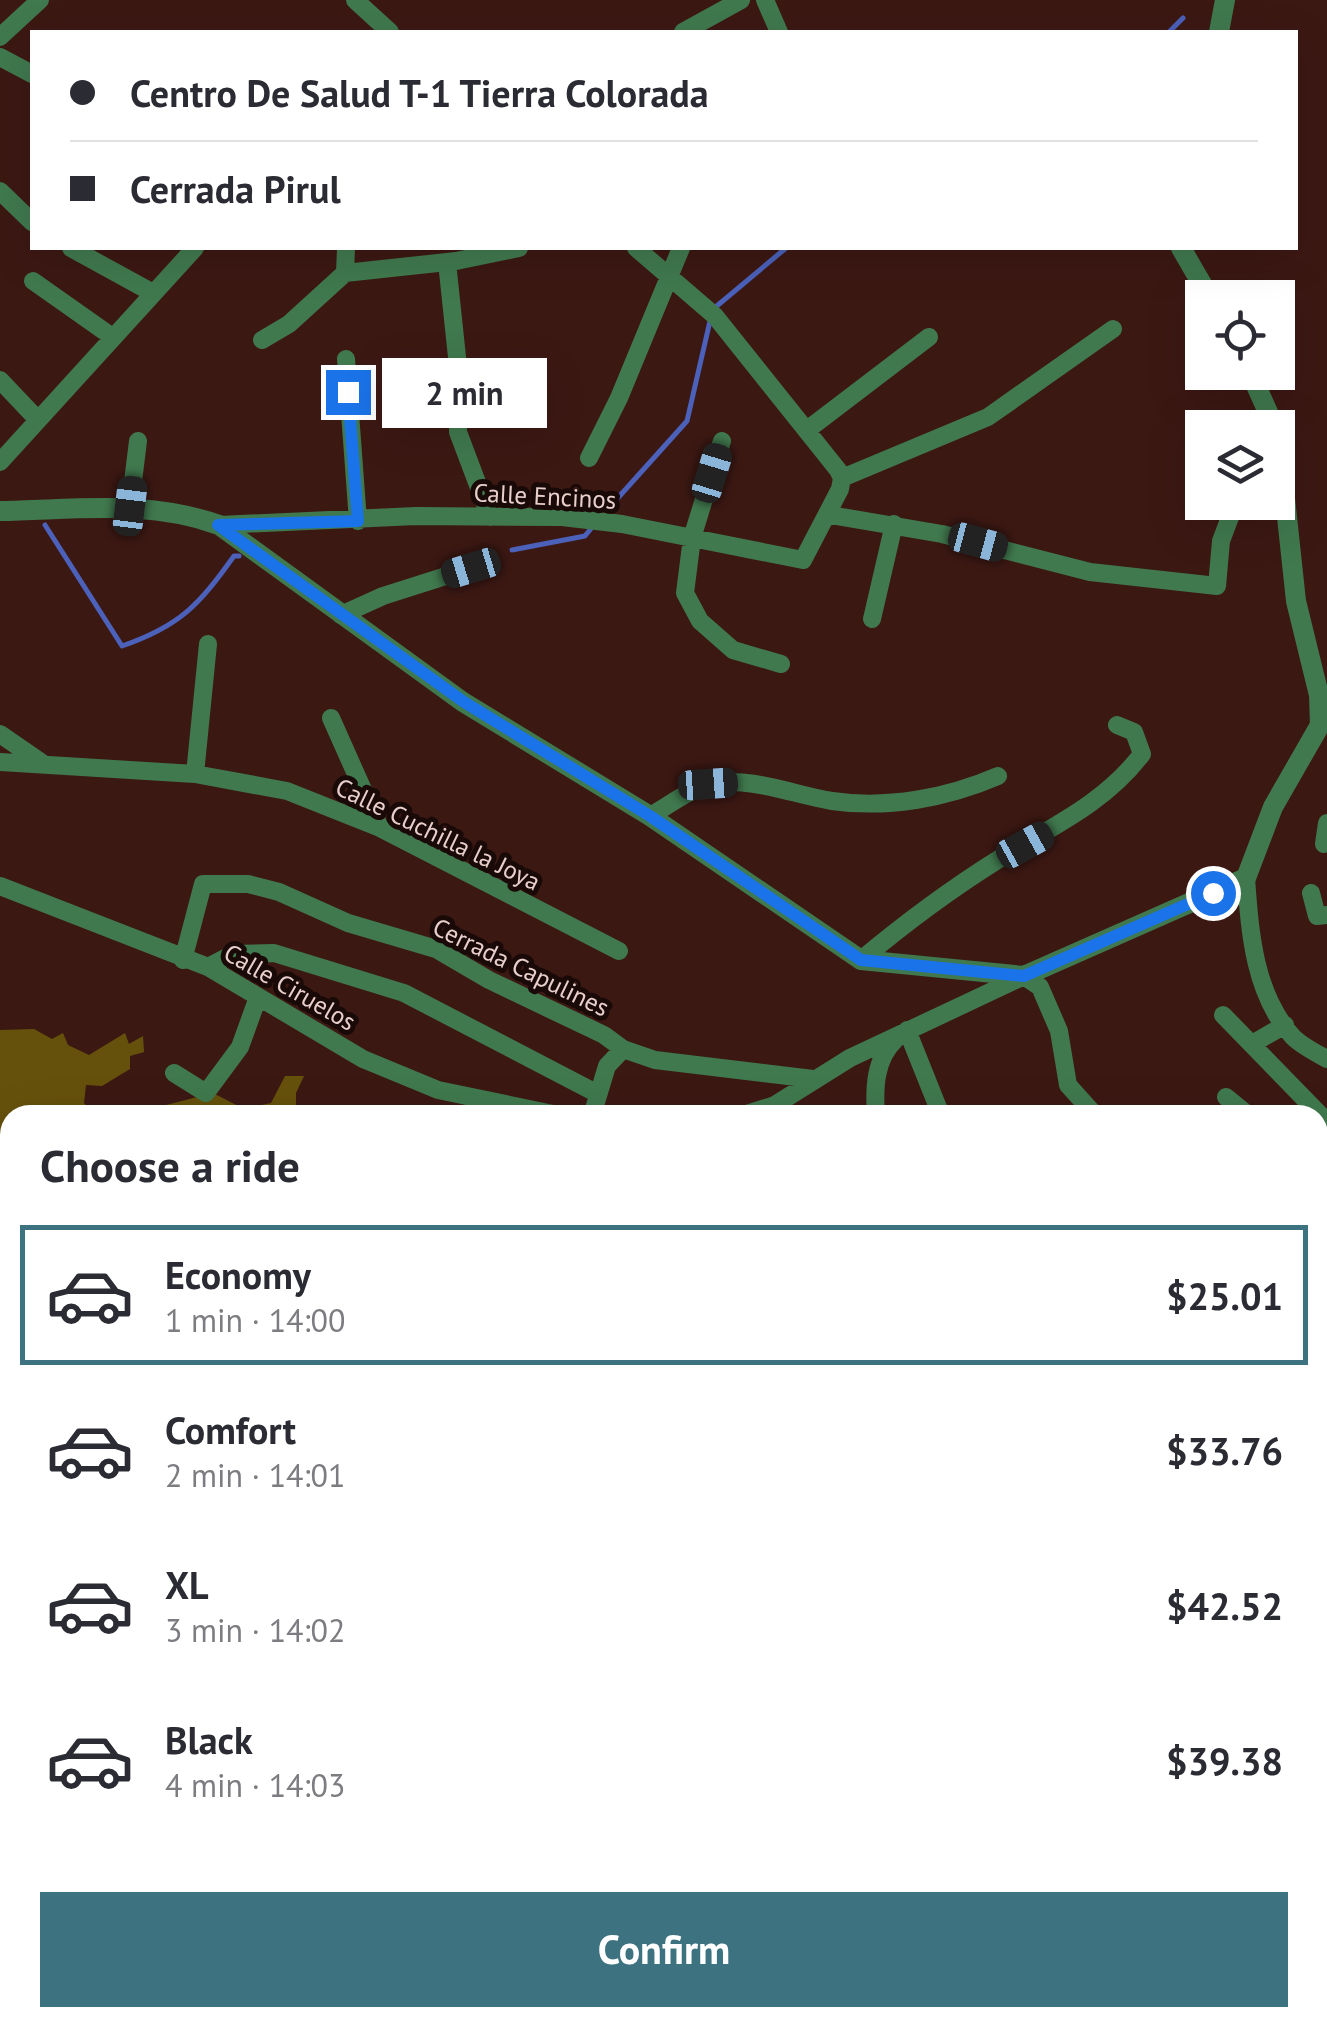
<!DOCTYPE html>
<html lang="en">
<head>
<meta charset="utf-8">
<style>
	:root { --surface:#fff; --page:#f2f2f3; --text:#2b2b33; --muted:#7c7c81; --line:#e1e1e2; --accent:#3d7380 }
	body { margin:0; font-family:"PT Sans",sans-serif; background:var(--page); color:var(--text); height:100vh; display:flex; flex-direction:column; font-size:38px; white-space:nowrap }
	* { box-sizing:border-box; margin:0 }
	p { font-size:32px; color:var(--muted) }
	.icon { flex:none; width:55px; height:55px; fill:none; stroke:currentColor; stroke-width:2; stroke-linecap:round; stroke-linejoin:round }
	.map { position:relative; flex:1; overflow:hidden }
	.drawer { position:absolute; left:0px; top:1105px; width:1328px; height:922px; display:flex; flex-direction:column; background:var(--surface); border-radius:30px 30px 0 0; box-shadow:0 10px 40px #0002 }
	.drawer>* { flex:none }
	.hud { position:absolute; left:30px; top:30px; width:1268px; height:220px; border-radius:0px; box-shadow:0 10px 40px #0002; display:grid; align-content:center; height:220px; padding:0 40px; background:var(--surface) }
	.buttons { position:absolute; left:1185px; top:280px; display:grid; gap:20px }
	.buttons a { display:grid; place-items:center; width:110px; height:110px; border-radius:0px; background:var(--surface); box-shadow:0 10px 40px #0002; font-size:50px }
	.end { position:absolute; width:45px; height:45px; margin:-22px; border:12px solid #1a73e8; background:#fff; box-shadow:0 0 0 5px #fff }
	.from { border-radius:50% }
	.bubble { position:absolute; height:70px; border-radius:0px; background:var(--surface); box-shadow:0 10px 40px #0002; font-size:32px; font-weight:700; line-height:70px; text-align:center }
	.car { position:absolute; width:30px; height:60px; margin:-30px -15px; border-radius:12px; box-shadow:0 0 8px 2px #0007; background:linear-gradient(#222 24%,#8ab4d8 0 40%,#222 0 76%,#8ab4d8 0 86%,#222 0) }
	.hud b { display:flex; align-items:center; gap:35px; height:95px; font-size:38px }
	.hud b+b { border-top:2px solid var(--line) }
	.hud i { width:25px; height:25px; background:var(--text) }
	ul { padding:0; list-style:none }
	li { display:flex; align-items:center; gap:30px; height:140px; margin:0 20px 15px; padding:0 20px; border:5px solid transparent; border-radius:0px }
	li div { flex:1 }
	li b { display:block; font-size:38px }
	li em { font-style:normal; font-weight:700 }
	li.active { border-color:var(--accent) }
	li>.icon { width:90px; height:90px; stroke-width:1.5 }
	h2 { padding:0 40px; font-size:45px; line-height:120px }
	.cta { display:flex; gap:20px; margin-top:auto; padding:20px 40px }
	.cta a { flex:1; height:115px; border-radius:0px; background:var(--accent); color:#fff; font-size:40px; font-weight:700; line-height:115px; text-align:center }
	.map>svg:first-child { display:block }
	.forest { fill:#66510c }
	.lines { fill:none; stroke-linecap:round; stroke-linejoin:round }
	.stream { stroke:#4b61ba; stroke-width:5 }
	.minor { stroke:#40794e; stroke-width:18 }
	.tertiary { stroke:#40794e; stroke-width:20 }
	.route { stroke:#1a73e8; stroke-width:12 }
	.labels { text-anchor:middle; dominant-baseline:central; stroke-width:10; stroke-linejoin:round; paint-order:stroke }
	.street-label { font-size:25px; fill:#e8cfcb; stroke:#190907 }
</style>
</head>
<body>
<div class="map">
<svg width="1327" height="2027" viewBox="0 0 1327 2027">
	<rect width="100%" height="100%" fill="#3c1813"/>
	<!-- forest -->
	<path class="forest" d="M34 1029 52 1039 63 1033 68 1045 89 1055 125 1033 129 1044 143 1036 144 1052 130 1056V1069L102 1086 86 1085 84 1103 94 1115H10V1207L0 1203V1030Z
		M285 1076H304L296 1093V1106L279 1115H156L158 1107 213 1093 244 1109 271 1103Z
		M1318 1571 1327 1575V1791L1318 1790Z
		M1067 2018H1214L1213 2023 1205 2027H1072L1065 2022Z"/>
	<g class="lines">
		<!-- stream -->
		<path class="stream" d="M1169 32 1183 18
			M712 310 786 248
			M616 500 687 421 710 321
			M45 525 122 646C180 626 199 605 234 556H239
			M512 550 585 536 593 526"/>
		<!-- minor -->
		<path class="minor" d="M355 0 390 32
			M765 0 779 32
			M683 32 741 0
			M0 37 40 0
			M0 57 32 74
			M0 191 32 222
			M71 248 153 293
			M447 262 457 357 458 432 490 517
			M345 273 456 261 519 248
			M33 281 111 336
			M262 340 289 324 345 273 346 248
			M346 359 358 521
			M0 380 37 419
			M807 430 929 337
			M722 441 692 538 685 593 700 621 733 650 781 664
			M589 458 619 398 681 248
			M0 462 195 248
			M842 478 988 417 1113 329
			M1250 502 1287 508
			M130 506 138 441
			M830 515 942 534 1090 572 1217 586 1221 541 1235 504 1245 502
			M219 525 416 516 562 517 622 524 803 560 840 489 842 478 838 470 715 316 636 248
			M341 615 383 596 471 568
			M872 619 894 524
			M331 718 380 828
			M0 734 42 763
			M0 762 195 774 287 791 380 828 619 951
			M195 774 208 644
			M650 816C668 806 691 788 711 784 751 776 794 795 832 801 888 809 947 798 998 776
			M1324 844 1327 823
			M1246 878C1250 933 1254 994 1293 1037 1302 1046 1316 1053 1327 1059
			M0 886 208 967 363 1059 438 1090 558 1115
			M1311 893 1317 916 1327 915
			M183 960 203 884H248L279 892 348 923 436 949 489 980 604 1035 623 1049 655 1060 813 1079
			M861 960C904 924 951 889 999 859 1051 827 1104 804 1142 754L1134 732 1117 725
			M208 967 233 954 274 953 404 993 598 1094
			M1223 1015 1327 1122
			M907 1030 941 1115
			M1252 1044 1285 1025
			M174 1073 206 1093 240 1047 258 997
			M1226 1097 1248 1115
			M597 1115 594 1109 607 1066 623 1049
			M743 1115 775 1105 850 1058 1024 976 1040 987 1059 1031 1068 1085 1095 1115
			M876 1115C874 1088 875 1059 895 1040
			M1318 1163 1327 1154
			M0 1201 10 1202
			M0 1413 10 1400
			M1318 1481 1327 1487
			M0 1640 10 1644"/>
		<!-- tertiary -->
		<path class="tertiary" d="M1219 32 1225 0
			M1181 248 1210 298
			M1250 372 1275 428
			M0 511C74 510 147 499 219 525L463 702 650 816 861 960 1024 976 1246 878 1273 807 1320 725 1319 695 1296 601 1278 433"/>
	</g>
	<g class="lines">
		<!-- route -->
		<path class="route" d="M348 392 358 521 218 525 464 702 650 816 861 960 1024 976 1213 893"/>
	</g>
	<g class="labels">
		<!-- street labels -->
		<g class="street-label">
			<text transform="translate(545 496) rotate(3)">Calle Encinos</text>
			<text transform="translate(438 834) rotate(26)">Calle Cuchilla la Joya</text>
			<text transform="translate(521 967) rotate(26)">Cerrada Capulines</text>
			<text transform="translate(290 987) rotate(30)">Calle Ciruelos</text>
		</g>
	</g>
</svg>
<div class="buttons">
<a><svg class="icon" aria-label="locate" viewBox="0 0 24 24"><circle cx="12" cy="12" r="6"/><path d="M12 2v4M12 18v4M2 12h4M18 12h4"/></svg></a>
<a><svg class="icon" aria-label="layers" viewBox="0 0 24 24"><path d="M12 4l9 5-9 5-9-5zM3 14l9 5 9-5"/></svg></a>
</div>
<i class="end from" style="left:1213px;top:893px"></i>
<i class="end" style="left:348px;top:392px"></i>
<div class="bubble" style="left:382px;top:358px;width:165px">2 min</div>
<i class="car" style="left:712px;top:473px;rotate:17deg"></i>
<i class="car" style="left:130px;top:506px;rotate:7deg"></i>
<i class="car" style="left:978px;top:542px;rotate:105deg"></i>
<i class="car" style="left:471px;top:568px;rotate:253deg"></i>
<i class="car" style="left:708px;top:784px;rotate:86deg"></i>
<i class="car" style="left:1025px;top:845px;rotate:61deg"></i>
<div class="hud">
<b><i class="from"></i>Centro De Salud T-1 Tierra Colorada</b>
<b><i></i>Cerrada Pirul</b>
</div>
<section class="drawer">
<h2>Choose a ride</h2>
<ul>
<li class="active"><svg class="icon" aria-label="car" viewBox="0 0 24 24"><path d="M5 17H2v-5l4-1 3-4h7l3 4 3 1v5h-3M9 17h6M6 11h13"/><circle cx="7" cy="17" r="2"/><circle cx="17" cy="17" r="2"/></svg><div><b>Economy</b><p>1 min · 14:00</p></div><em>$25.01</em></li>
<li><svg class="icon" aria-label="car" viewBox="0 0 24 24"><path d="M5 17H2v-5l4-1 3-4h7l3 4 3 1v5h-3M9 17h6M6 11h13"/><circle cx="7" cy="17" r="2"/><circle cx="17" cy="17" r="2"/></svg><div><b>Comfort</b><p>2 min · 14:01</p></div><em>$33.76</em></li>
<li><svg class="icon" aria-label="car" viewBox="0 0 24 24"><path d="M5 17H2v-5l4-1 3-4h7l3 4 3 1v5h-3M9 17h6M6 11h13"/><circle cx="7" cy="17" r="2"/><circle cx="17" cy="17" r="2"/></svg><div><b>XL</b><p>3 min · 14:02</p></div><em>$42.52</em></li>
<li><svg class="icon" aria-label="car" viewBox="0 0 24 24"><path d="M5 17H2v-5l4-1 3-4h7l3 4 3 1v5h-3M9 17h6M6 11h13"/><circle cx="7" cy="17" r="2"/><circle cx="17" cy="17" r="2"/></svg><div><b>Black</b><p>4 min · 14:03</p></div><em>$39.38</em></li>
</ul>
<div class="cta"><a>Confirm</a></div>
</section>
</div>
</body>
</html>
